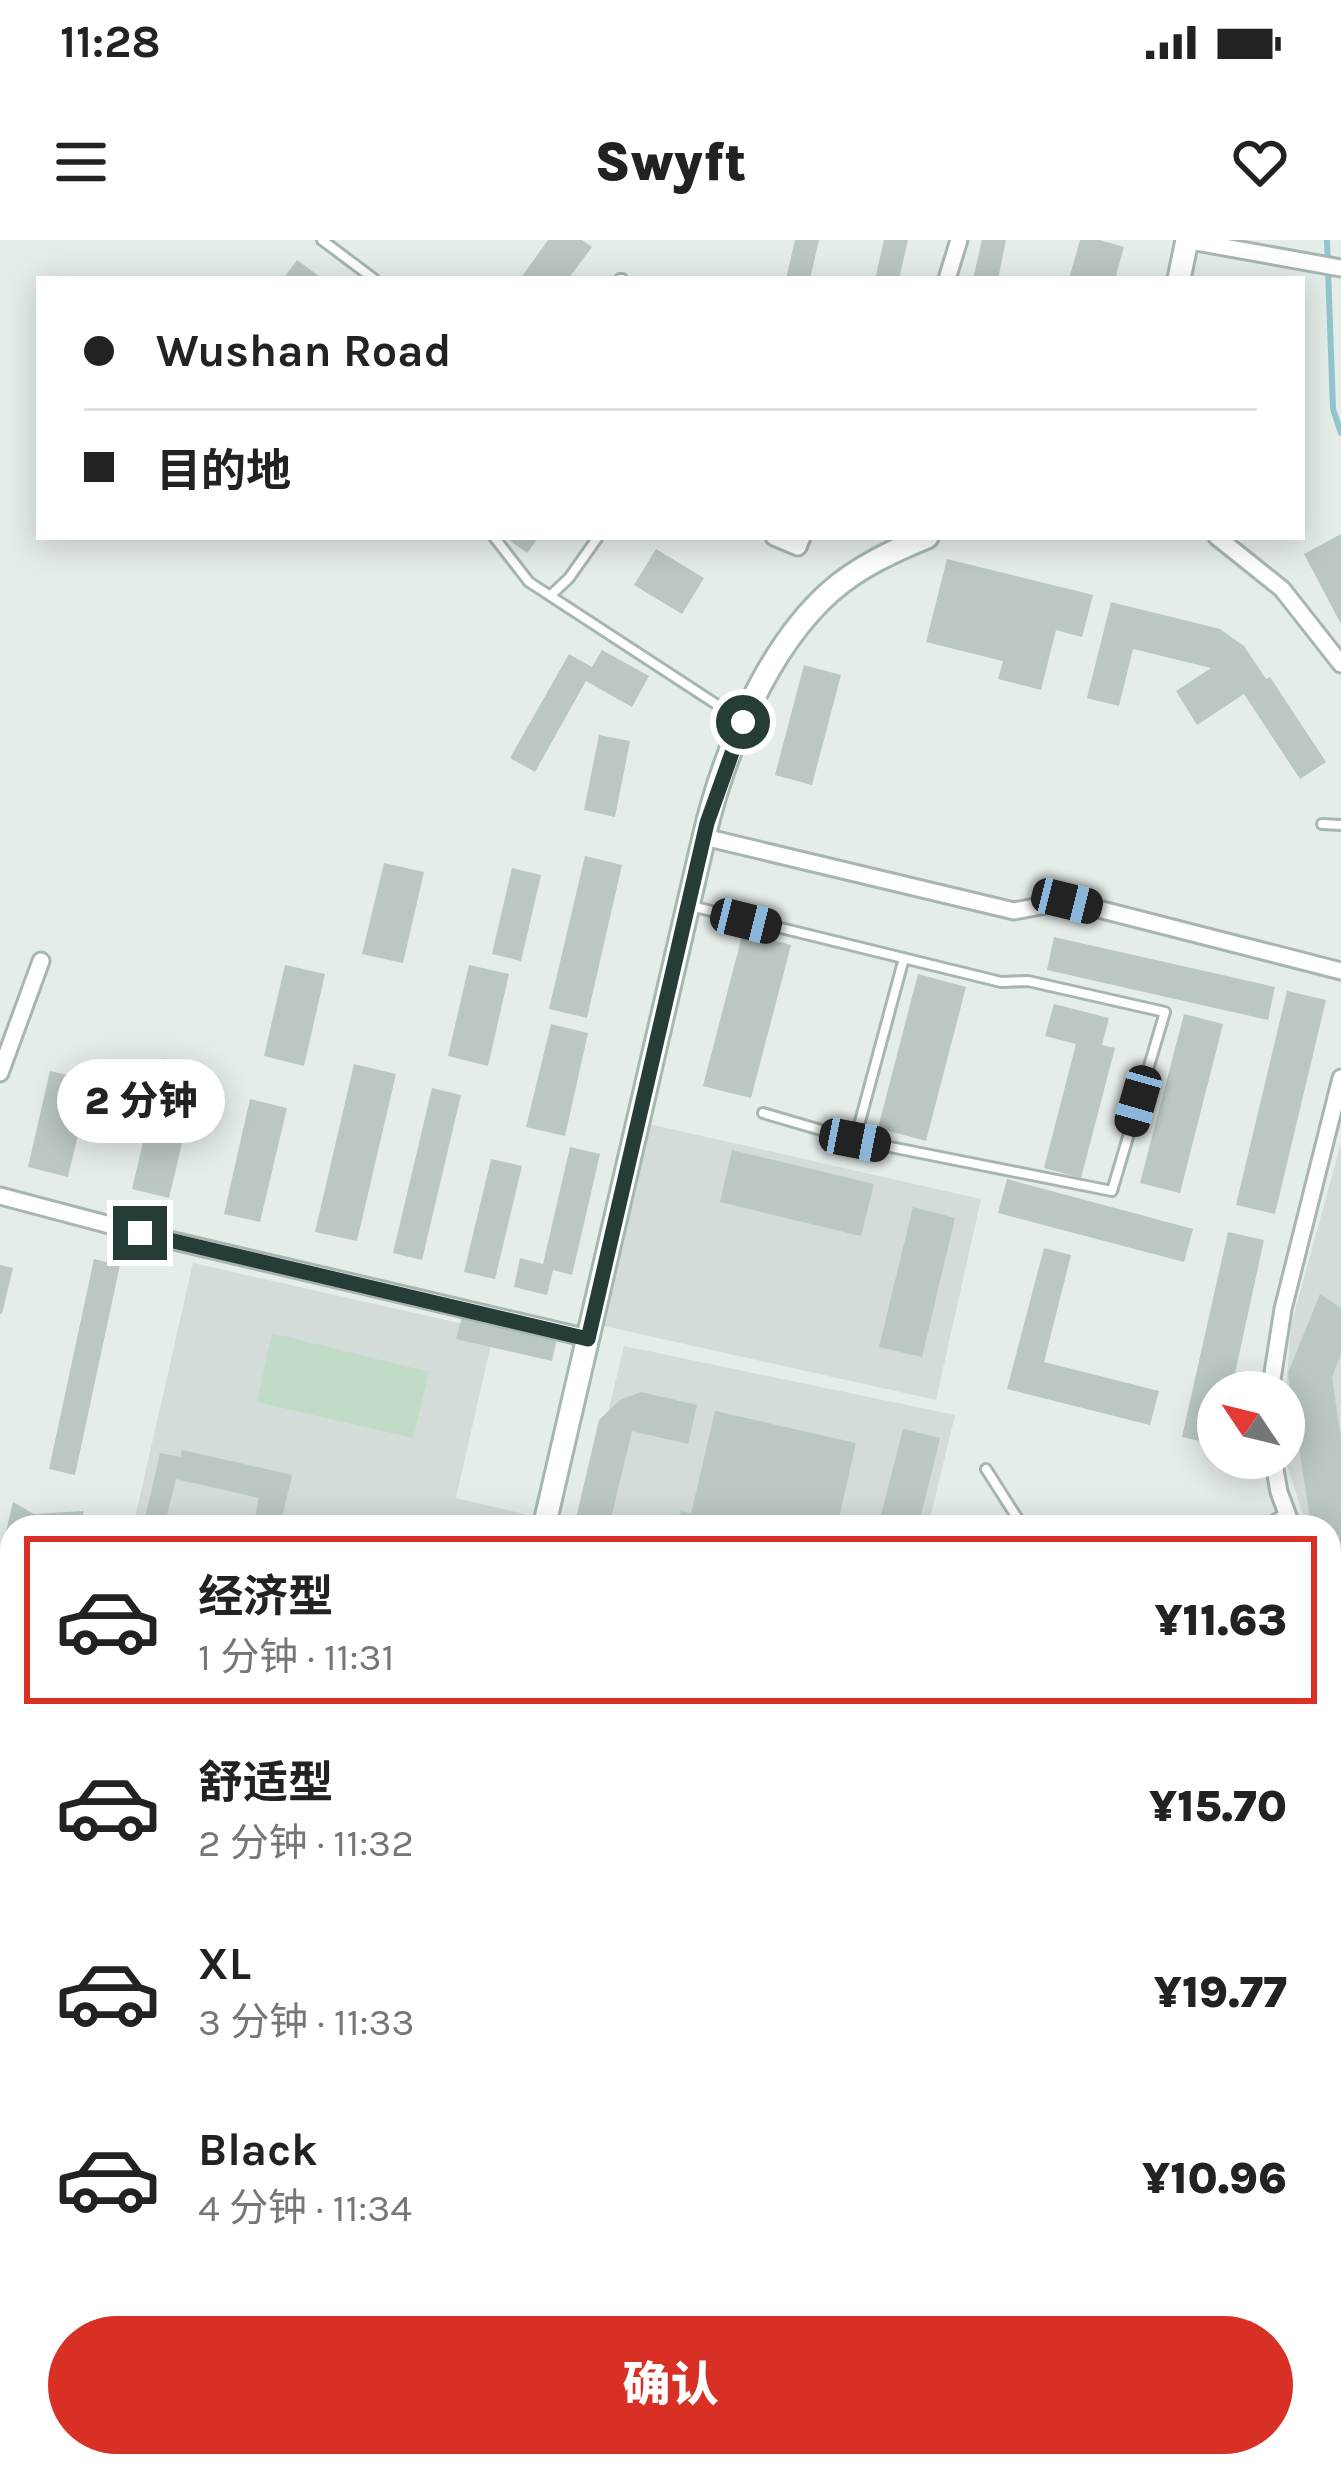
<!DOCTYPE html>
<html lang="zh">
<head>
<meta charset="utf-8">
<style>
	:root { --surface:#fff; --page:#f2f2f2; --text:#222; --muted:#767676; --line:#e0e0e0; --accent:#d93025 }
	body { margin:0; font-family:Karla,"Noto Sans SC",sans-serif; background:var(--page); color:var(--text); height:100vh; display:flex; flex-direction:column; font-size:45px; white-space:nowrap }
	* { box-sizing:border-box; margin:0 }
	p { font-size:39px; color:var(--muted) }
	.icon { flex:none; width:66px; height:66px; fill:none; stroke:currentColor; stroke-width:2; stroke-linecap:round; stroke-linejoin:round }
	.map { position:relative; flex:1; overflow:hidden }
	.panel { position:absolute; left:0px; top:1275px; width:1341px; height:963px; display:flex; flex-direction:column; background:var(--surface); border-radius:36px 36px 0 0; box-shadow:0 6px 30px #0003 }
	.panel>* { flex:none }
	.hud { position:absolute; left:36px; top:36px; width:1269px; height:264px; border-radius:0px; box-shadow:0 6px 30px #0003; display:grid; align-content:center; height:264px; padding:0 48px; background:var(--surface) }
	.needle { width:78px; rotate:305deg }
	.tools { position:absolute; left:1197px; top:1131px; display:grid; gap:24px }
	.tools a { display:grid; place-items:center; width:108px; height:108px; border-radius:50%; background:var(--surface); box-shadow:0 6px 30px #0003; font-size:60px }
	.end { position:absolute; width:54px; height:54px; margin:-27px; border:15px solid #253d36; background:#fff; box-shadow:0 0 0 6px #fff }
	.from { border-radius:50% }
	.bubble { position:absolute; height:84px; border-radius:42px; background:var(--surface); box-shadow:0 6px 30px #0003; font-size:39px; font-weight:800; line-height:84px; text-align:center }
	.car { position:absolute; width:36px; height:72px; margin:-36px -18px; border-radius:15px; box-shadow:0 0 9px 3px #0007; background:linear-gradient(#222 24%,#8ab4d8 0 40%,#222 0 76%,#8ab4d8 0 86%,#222 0) }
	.hud b { display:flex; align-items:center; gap:42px; height:114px; font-size:45px }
	.hud b+b { border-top:3px solid var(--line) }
	.hud i { width:30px; height:30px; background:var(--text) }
	ul { padding:21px 0 0; list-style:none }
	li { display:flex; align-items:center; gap:36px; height:168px; margin:0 24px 18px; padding:0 24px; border:6px solid transparent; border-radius:0px }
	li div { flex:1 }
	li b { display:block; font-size:45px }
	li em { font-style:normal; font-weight:800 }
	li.current { border-color:var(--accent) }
	li>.icon { width:108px; height:108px; stroke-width:1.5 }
	.cta { display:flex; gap:24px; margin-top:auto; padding:24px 48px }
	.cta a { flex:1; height:138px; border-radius:72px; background:var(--accent); color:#fff; font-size:48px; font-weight:800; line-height:138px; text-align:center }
	.status { display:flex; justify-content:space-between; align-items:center; height:84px; padding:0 60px; background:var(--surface); direction:ltr }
	.status svg { height:33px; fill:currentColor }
	header { display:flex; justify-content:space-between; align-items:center; height:156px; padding:0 48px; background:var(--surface); font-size:54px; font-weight:800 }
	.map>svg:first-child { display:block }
	.built { fill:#d3dcd8 }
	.green { fill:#c0dcc6 }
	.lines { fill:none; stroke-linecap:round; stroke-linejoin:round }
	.stream { stroke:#92c5cd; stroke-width:6 }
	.building { fill:#bac7c2 }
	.service-casing { stroke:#a8b5b0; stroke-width:14 }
	.minor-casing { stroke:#a8b5b0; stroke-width:21 }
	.secondary-casing { stroke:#a4b8b0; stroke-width:27 }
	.service { stroke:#fff; stroke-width:8 }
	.minor { stroke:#fff; stroke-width:15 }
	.secondary { stroke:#fff; stroke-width:21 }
	.route { stroke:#253d36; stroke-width:15 }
</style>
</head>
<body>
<div class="status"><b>11:28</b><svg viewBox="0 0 49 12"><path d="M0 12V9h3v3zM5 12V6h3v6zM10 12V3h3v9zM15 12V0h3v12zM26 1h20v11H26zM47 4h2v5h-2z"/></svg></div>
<header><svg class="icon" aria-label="menu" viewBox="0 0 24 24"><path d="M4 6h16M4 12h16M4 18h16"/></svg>Swyft<svg class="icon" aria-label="heart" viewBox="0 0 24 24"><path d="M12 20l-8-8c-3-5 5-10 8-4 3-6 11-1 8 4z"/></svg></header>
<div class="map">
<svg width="1341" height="2236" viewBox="0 0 1341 2236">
	<rect width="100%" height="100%" fill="#e5ede9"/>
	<!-- built -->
	<path class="built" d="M649 884 981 959 936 1160 604 1086Z
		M1341 903V1333L1329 1320V1287H1307L1284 1216V1177L1291 1085Z
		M193 1023 494 1091 456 1258 528 1275 525 1287H133Z
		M624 1106 955 1175 928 1287H581Z
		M1329 2155 1341 2182V2236H1169L1164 2226H1329Z"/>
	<!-- green -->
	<path class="green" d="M272 1093 429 1132 413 1198 257 1162Z
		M638 2226H801L806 2236H637Z"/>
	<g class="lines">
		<!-- stream -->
		<path class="stream" d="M1327 0 1333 169 1341 193"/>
	</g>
	<!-- building -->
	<path class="building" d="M548 0H582L592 7 568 39H520Z
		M795 0H819L810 39H786Z
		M884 0H908L899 39H875Z
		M982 0H1006L998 39H973Z
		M1080 0H1099L1124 7 1115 39H1069Z
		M297 20 323 39H283Z
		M1341 294V384L1304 314Z
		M505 297H539L527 313Z
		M656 309 704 338 682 374 634 345Z
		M947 319 1093 355 1082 397 1056 390 1041 450 998 439 1003 421 926 402Z
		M1111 362 1220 389 1244 406 1266 439 1270 437 1326 522 1300 539 1244 454 1197 485 1176 451 1211 428 1133 409 1119 466 1087 458Z
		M602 410 649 436 632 467 586 441 535 532 510 518 569 414 592 427Z
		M804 425 841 435 812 545 775 535Z
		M599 495 630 501 615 577 584 570Z
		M585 616 622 625 587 778 549 769Z
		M384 623 424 632 403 723 362 714Z
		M512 628 541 635 521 721 492 714Z
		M743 692 791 705 751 858 703 846Z
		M1054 697 1275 747 1268 780 1047 730Z
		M285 725 325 734 304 826 264 816Z
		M469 725 509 734 488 826 448 816Z
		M918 734 966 747 926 901 878 888Z
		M1287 751 1326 760 1275 974 1236 965Z
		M1054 764 1109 778 1102 805 1115 808 1081 938 1044 928 1076 804 1045 796Z
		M1184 774 1223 784 1180 953 1140 943Z
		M551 784 588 793 565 896 526 887Z
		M163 818 200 827 169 958 132 949Z
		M354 824 396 834 357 1001 315 992Z
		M50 831 91 840 68 937 28 927Z
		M432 848 461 855 422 1020 393 1013Z
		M250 859 287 868 260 982 224 974Z
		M570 907 600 914 572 1035 553 1030 547 1055 514 1047 520 1018 543 1024Z
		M732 910 874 944 861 996 720 962Z
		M491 919 522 926 495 1039 464 1032Z
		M1007 939 1193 989 1184 1022 998 973Z
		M913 967 955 978 922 1117 879 1107Z
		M1228 992 1264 1000 1231 1152H1218V1205L1182 1197Z
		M1044 1008 1071 1015 1044 1122 1159 1151 1150 1185 1007 1149Z
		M94 1019 120 1025 75 1235 49 1229Z
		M0 1025 13 1028 2 1074H0Z
		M1320 1054 1341 1068V1114L1332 1137 1341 1198V1313L1329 1301V1287H1316L1310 1280 1288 1133Z
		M463 1073 558 1094 552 1121 456 1099Z
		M641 1152 697 1165 688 1204 632 1191 609 1287H574L599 1180 620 1160Z
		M715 1171 856 1203 837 1287H677L681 1271 691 1274Z
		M903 1189 940 1198 918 1287H878Z
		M182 1210 292 1235 280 1287H253L259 1258 176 1239 164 1287H143L160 1213 181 1217Z
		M13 1262 34 1274 84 1271 79 1287H12V1364L0 1355V1317Z
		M1329 1371 1341 1391V1420L1329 1427Z
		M0 1535 12 1538V1592L0 1589Z
		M1336 1831 1341 1840V1876L1329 1883V1836Z
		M10 1933H12V2094L0 2091V1974Z
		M1341 2085V2160L1334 2163 1329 2151V2090Z
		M0 2132 12 2135V2226H24L21 2236H0Z
		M69 2226H106L104 2236 67 2234Z
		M230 2226H272L269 2236 228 2232Z
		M543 2226H600L599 2233 575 2228 574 2236H541Z
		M832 2226H887L872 2236H837Z
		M990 2226H1020L1024 2236H994Z
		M1295 2226H1301L1305 2236H1272Z"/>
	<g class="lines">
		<defs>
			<path id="service" d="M322 0 374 39
				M620 39H622
				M494 297 529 342 742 481
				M551 355 569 338 598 297
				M1322 584 1341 585
				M691 666 1001 742 1028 741 1165 772 1112 951 855 900
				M763 873 855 900 904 718
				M986 1229 1023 1287
				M1263 1287 1286 1273
				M1329 1625 1341 1617
				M1329 1756 1341 1747
				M0 1797 12 1750
				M1329 1799 1341 1821
				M0 2115 12 2119"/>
			<path id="minor" d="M1185 0 1341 28
				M947 39 959 0
				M774 297 798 307 802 297
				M1217 297 1282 349 1341 424
				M704 597 1014 671 1067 661 1341 731
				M0 833 41 721
				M0 956 140 993 588 1098
				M1270 1152 1283 1069 1341 838
				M1273 1218 1279 1252 1292 1287
				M1329 1337 1341 1349
				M1329 1532 1341 1525
				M0 1614 12 1617
				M820 2226 824 2236
				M913 2226 917 2236
				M628 2236 630 2226"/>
			<path id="secondary" d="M1179 39 1187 0
				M544 1287 704 597C723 515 766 409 830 352 858 327 893 311 927 297
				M959 2226 963 2236
				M314 2236 316 2226
				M349 2236 351 2226"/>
		</defs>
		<!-- service casing -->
		<use href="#service" class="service-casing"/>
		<!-- minor casing -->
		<use href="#minor" class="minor-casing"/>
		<!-- secondary casing -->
		<use href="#secondary" class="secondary-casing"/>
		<!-- service -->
		<use href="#service" class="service"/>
		<!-- minor -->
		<use href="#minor" class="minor"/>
		<!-- secondary -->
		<use href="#secondary" class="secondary"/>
	</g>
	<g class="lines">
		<!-- route -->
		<path class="route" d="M140 993 588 1099 707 583 743 482"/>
	</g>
</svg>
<div class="tools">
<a><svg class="needle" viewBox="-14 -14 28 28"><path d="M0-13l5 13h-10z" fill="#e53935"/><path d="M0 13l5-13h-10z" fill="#767676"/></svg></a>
</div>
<i class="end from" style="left:743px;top:482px"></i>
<i class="end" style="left:140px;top:993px"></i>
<div class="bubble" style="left:57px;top:819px;width:168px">2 分钟</div>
<i class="car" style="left:1067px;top:661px;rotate:104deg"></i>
<i class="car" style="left:746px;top:681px;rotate:104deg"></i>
<i class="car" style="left:1138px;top:861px;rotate:196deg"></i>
<i class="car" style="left:855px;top:900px;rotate:101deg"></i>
<div class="hud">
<b><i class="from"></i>Wushan Road</b>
<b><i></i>目的地</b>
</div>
<section class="panel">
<ul>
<li class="current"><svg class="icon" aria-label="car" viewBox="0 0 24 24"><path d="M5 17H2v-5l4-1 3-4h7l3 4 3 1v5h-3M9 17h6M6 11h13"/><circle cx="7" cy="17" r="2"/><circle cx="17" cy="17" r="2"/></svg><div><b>经济型</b><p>1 分钟 · 11:31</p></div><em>¥11.63</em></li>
<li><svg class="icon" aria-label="car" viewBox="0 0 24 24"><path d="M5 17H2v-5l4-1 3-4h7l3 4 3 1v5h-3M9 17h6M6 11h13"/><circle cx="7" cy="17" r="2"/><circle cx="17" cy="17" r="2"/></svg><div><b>舒适型</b><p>2 分钟 · 11:32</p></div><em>¥15.70</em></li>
<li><svg class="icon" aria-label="car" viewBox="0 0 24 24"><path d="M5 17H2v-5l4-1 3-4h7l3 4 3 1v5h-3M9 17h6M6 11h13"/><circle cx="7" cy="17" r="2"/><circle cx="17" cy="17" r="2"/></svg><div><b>XL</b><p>3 分钟 · 11:33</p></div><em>¥19.77</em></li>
<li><svg class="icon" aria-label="car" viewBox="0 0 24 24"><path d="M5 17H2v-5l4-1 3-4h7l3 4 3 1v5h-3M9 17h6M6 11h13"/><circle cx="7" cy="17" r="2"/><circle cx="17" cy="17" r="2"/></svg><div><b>Black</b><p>4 分钟 · 11:34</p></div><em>¥10.96</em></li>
</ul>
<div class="cta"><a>确认</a></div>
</section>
</div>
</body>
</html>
